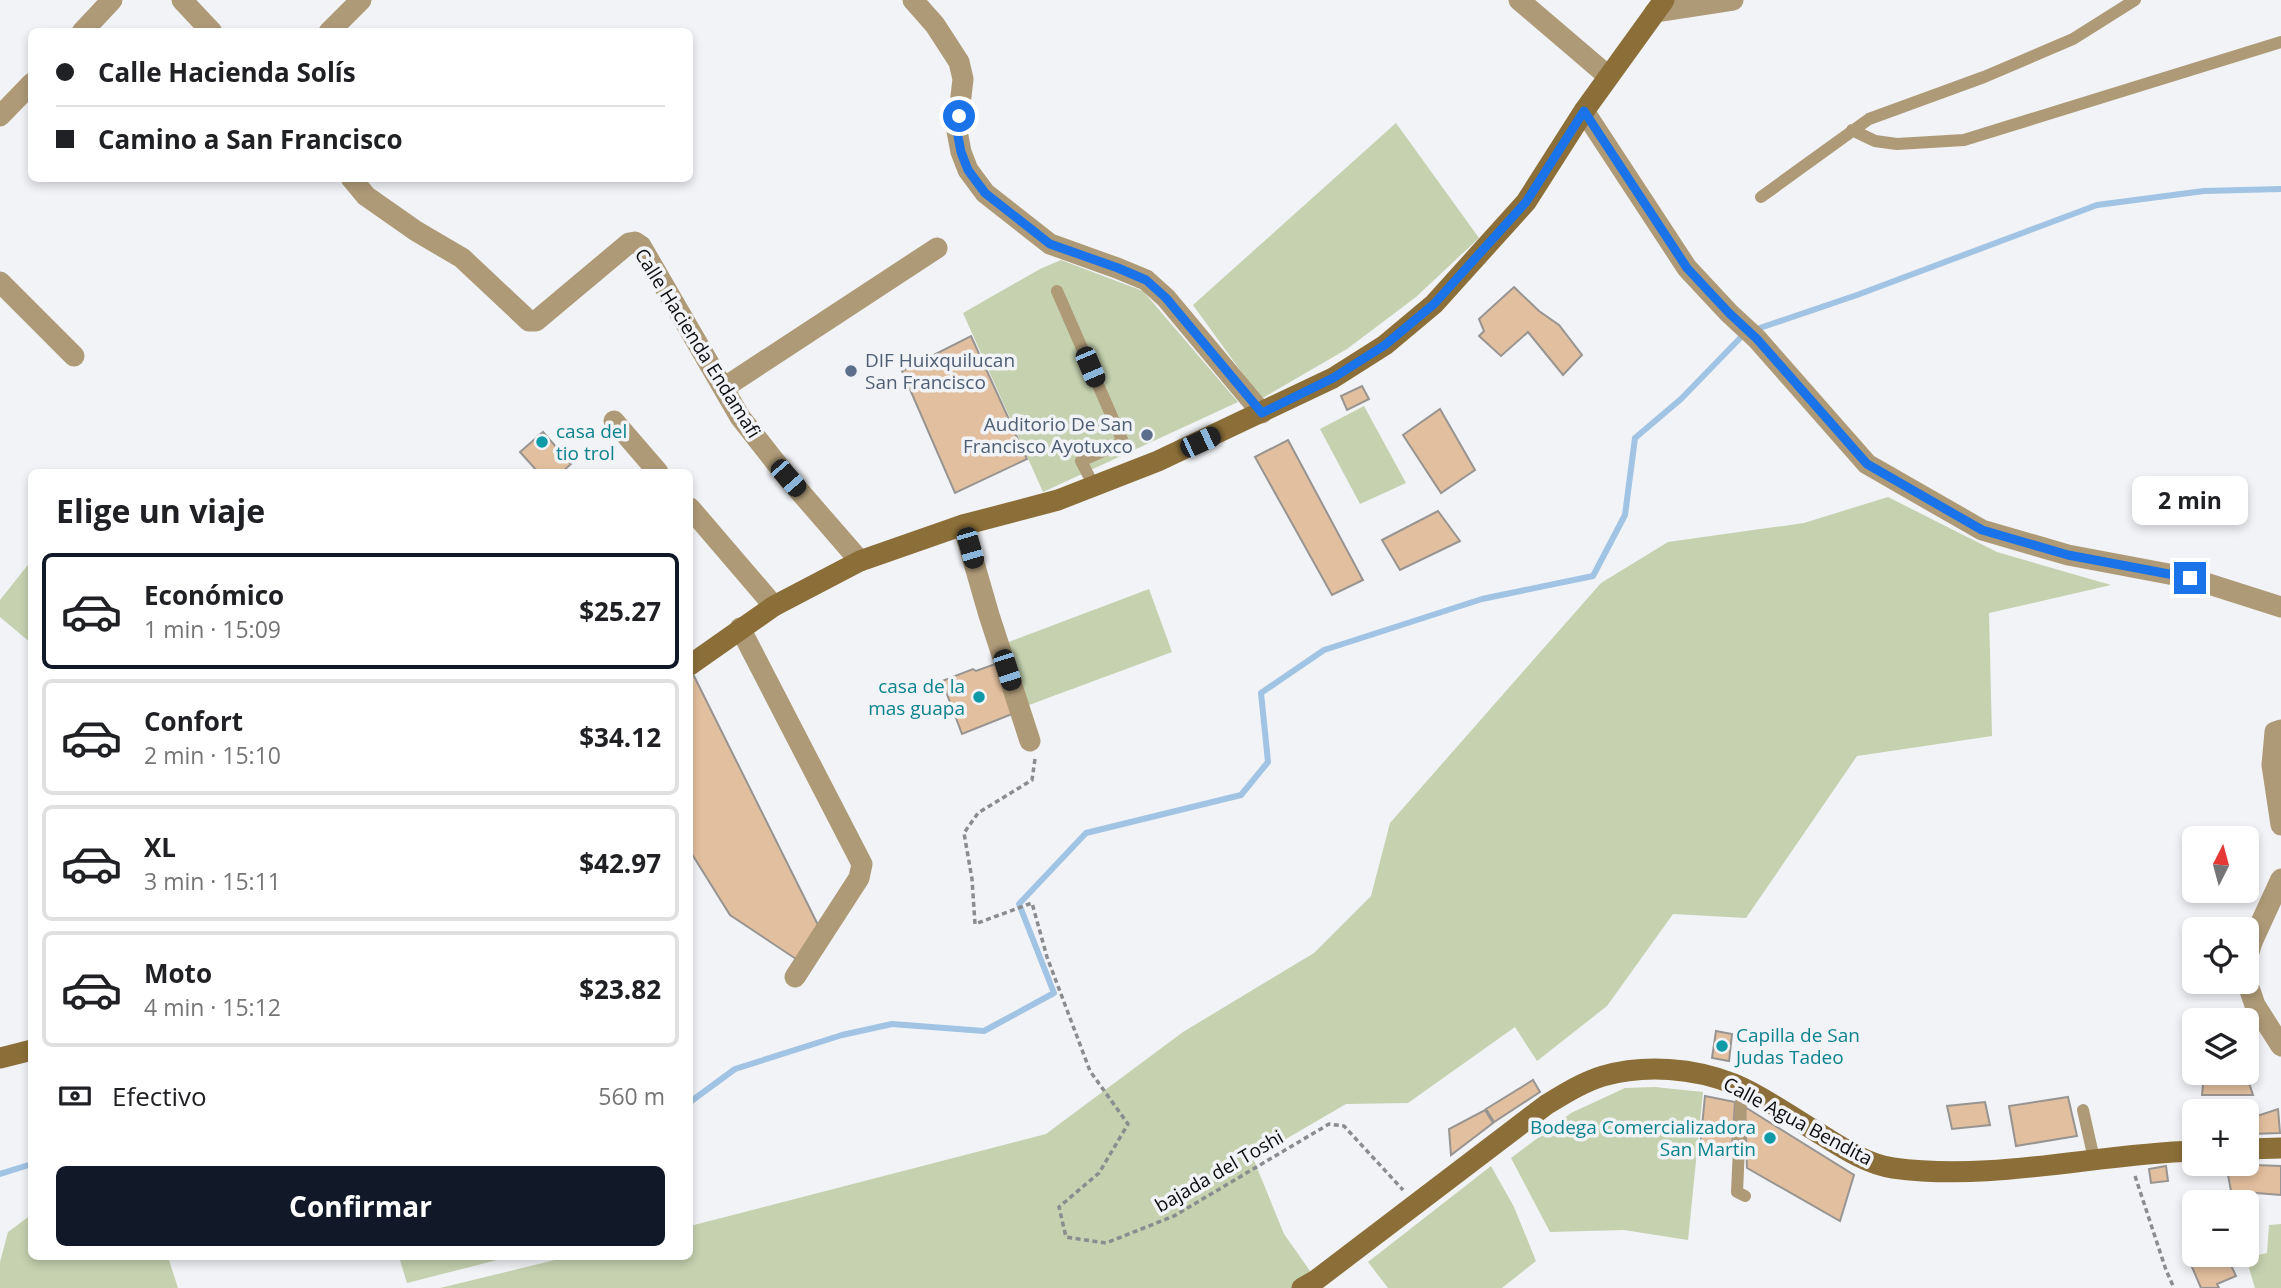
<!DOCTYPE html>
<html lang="es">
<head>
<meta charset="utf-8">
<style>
	:root { --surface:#fff; --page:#f2f2f2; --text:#202124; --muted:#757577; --line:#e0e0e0; --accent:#111827 }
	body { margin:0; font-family:"Open Sans",sans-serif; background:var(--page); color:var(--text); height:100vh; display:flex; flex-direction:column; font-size:26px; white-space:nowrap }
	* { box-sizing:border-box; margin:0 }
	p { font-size:23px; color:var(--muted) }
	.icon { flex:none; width:38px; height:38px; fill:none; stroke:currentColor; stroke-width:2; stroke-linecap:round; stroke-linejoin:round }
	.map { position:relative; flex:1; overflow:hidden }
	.side { position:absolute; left:28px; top:469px; width:665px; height:791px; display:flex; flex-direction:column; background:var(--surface); border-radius:10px; box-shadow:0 4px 10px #0003 }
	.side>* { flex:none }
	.top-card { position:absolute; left:28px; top:28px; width:665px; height:154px; border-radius:10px; box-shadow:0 4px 10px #0003; display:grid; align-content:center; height:154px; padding:0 28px; background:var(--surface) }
	.needle { width:46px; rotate:6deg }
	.controls { position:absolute; left:2182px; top:826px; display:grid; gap:14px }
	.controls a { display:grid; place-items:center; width:77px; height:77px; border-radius:10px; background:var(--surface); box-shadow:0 4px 10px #0003; font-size:35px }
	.end { position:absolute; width:32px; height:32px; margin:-16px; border:9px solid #1a73e8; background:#fff; box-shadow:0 0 0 4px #fff }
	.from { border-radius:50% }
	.bubble { position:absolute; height:49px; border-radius:10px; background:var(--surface); box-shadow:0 4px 10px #0003; font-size:23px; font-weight:700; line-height:49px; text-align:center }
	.car { position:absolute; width:21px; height:42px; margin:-21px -10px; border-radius:9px; box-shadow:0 0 5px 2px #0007; background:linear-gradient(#222 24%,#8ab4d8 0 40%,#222 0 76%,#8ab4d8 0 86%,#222 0) }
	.top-card b { display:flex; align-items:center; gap:24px; height:66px; font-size:26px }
	.top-card b+b { border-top:2px solid var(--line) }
	.top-card i { width:18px; height:18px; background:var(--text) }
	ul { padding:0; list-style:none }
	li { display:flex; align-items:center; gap:21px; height:116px; margin:0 14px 10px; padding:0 14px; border:4px solid var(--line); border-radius:10px }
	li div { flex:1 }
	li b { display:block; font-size:26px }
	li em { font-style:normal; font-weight:700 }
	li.active { border-color:var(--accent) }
	li>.icon { width:63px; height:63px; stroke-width:1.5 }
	h2 { padding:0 28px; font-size:32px; line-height:84px }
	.pay { display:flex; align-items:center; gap:18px; height:77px; padding:0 28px; font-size:26px }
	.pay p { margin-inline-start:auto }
	.action { display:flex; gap:14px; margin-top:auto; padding:14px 28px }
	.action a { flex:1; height:80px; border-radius:10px; background:var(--accent); color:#fff; font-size:28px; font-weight:700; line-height:80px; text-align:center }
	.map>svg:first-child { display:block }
	.green { fill:#c5d1af }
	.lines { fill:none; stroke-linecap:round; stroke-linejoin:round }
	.stream { stroke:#a1c3e4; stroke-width:6 }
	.building { fill:#e2bf9e; stroke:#979491; stroke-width:2 }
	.path { stroke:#8b8c8e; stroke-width:3.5; stroke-dasharray:5 3.5; stroke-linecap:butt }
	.lane { stroke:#ae9a77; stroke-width:12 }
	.street { stroke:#ae9a77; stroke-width:21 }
	.secondary { stroke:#8c6f38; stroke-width:21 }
	.route { stroke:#1a73e8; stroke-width:9 }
	.service-dot { fill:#5c6f8a; stroke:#f1f3f6; stroke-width:2.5 }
	.culture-dot { fill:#0f9aa8; stroke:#f1f3f6; stroke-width:2.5 }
	.labels { text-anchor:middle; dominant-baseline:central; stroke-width:7; stroke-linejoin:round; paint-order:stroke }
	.street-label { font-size:19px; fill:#0c0d0e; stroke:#f1f3f6 }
	.service-label { font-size:19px; fill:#4e5e75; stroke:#f1f3f6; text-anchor:start }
	.culture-label { font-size:19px; fill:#0d838f; stroke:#f1f3f6; text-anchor:start }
</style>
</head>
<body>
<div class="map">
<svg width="2281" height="1288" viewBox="0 0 2281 1288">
	<rect width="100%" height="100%" fill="#f1f3f6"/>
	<!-- green -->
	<path class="green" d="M1396 123 1479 238 1416 297 1347 349 1261 399 1193 305Z
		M1061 260 1143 291 1238 402 1043 492 963 313 1040 269Z
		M1364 406 1406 483 1360 504 1320 429Z
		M1888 497 1997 552 2111 585 1989 613 1992 736 1857 756 1746 918 1673 914 1607 1006 1537 1061 1515 1027 1408 1103 1346 1104 1253 1158 1284 1234 1322 1288H440L567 1257 690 1256V1226L1046 1134 1183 1032 1314 953 1371 896 1390 823 1601 583 1668 542 1804 523Z
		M31 561V643L0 617V600Z
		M1149 589 1172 652 1029 705 1006 643Z
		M1655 1087 1703 1092 1688 1240 1624 1230 1550 1232 1511 1158 1571 1113 1625 1088Z
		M1491 1166 1514 1207 1536 1261 1502 1288H1388L1368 1262Z
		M31 1215 32 1256 168 1257 178 1288H0V1262L8 1232Z
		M2281 1224V1288H2255L2246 1258 2267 1253 2269 1225Z
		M399 1257V1256L509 1257 407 1283Z"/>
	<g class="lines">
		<!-- stream -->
		<path class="stream" d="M690 1102 735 1069 842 1035 892 1024 984 1031 1054 993 1019 904 1086 833 1241 795 1268 762 1261 693 1324 650 1482 599 1593 576 1625 515 1635 438 1681 399 1745 333 1857 295 2097 205 2204 191 2281 189
			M0 1174 32 1164"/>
	</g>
	<!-- building -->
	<path class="building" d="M1514 287 1539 311 1559 325 1582 355 1563 375 1528 332 1501 356 1479 336 1484 331 1479 319Z
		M971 336 1027 459 955 493 902 371Z
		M1362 386 1369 399 1347 410 1341 396Z
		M1440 409 1475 470 1441 493 1403 435Z
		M543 432 571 464 562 472H538L520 452Z
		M1288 440 1363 580 1332 595 1255 457Z
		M1438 511 1460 541 1400 570 1382 540Z
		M998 663 1017 712 962 734 942 681 973 669 976 671Z
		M693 674 819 927 796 959 730 915 690 851V676Z
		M1716 1031 1732 1034 1729 1061 1712 1058Z
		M2204 1075 2247 1077 2253 1095H2202Z
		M1533 1080 1540 1092 1494 1122 1486 1109Z
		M1705 1096 1735 1102 1732 1148 1700 1147Z
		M2068 1097 2077 1136 2016 1146 2009 1106Z
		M1985 1102 1990 1125 1952 1129 1947 1106Z
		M1745 1107 1854 1175 1840 1221 1747 1168Z
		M2278 1109 2280 1133 2252 1134 2251 1118Z
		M1485 1110 1493 1123 1451 1155 1449 1129Z
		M2226 1164 2281 1166V1195L2231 1191Z
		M2166 1166 2168 1181 2151 1183 2149 1169Z
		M2194 1242V1255H2226L2236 1276 2217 1284 2219 1288H2201L2183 1246Z"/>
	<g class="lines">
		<!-- path -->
		<path class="path" d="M1035 759 1032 780 978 813 964 833 972 879 975 924 1032 903 1047 957 1090 1071 1128 1124 1099 1173 1059 1207 1066 1237 1106 1243 1174 1216 1329 1124 1344 1126 1403 1190
			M2135 1176 2166 1270 2174 1288"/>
		<!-- lane -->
		<path class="lane" d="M1852 130 1875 141 1897 144 1964 140 2281 42
			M1761 197 1869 119 1984 77 2073 39 2135 0
			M1057 291 1123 442 1081 461 1094 486
			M1741 1102 1737 1192 1745 1196
			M2083 1110 2094 1159"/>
		<!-- street -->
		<path class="street" d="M182 0 212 32
			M913 0 935 25 959 62 963 79 957 131 961 152 968 170 985 193 1050 244 1117 268 1146 280 1166 298 1262 413
			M1519 0 1608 76
			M1655 12 1733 0
			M82 32 112 0
			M329 32 361 0
			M1584 111 1687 268 1729 313 1757 339 1867 464 1982 530 2068 555 2190 578 2281 607
			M0 116 32 83
			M351 178 366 196 416 231 462 258 529 321H536L629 243 635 242 641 246 740 417 788 478 860 561
			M0 282 74 356
			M725 387 937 248
			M614 421 658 472
			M690 508 774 606
			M963 525 989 615 1030 741
			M740 628 862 864 859 878 795 977
			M2281 730 2275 732 2272 765 2281 825
			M2247 959 2252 942 2281 879
			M2247 982 2255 1005 2281 1046"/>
		<!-- secondary -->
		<path class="secondary" d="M690 665 774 606 860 561 963 525 1058 500 1158 461 1333 378 1385 345 1434 304 1526 202 1584 111 1664 0
			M0 1058 32 1050
			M2247 1149 2281 1148
			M1302 1288 1316 1280 1546 1105C1564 1094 1583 1082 1603 1076 1645 1064 1694 1068 1734 1084 1761 1095 1787 1114 1812 1129 1837 1144 1864 1164 1893 1168 1993 1182 2094 1154 2194 1151"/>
	</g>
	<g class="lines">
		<!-- route -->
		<path class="route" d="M959 116 957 131 961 152 968 170 985 193 1050 244 1118 268 1146 280 1166 298 1262 413 1333 378 1385 345 1434 304 1526 202 1584 111 1687 268 1729 313 1757 339 1867 464 1982 530 2068 555 2190 578"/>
	</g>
	<!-- markers -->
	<g class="service-dot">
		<circle cx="851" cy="371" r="7"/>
		<circle cx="1147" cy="435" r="7"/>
	</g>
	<g class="culture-dot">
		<circle cx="542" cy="442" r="7"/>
		<circle cx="979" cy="697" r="7"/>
		<circle cx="1722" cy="1046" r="7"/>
		<circle cx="1770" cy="1138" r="7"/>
	</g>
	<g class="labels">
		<!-- street labels -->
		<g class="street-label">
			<text transform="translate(698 343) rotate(58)">Calle Hacienda Endamafi</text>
			<text transform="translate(1798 1121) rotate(28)">Calle Agua Bendita</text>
			<text transform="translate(1219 1171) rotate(-30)">bajada del Toshi</text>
		</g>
		<!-- service labels -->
		<g class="service-label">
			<text x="865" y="360">DIF Huixquilucan<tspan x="865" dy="22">San Francisco</tspan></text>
			<text x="1133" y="424" text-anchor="end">Auditorio De San<tspan x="1133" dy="22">Francisco Ayotuxco</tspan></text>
		</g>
		<!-- culture labels -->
		<g class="culture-label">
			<text x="556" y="431">casa del<tspan x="556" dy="22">tio trol</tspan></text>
			<text x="965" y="686" text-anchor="end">casa de la<tspan x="965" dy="22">mas guapa</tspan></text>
			<text x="1736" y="1035">Capilla de San<tspan x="1736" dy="22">Judas Tadeo</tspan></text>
			<text x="1756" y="1127" text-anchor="end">Bodega Comercializadora<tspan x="1756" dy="22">San Martin</tspan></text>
		</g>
	</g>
</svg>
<div class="controls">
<a><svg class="needle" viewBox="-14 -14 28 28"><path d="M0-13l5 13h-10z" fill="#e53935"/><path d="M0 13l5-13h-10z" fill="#757577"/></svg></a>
<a><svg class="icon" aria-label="locate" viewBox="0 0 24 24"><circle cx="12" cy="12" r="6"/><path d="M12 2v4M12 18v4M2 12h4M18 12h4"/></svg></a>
<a><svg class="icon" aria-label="layers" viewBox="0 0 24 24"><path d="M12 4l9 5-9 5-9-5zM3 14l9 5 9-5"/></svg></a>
<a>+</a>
<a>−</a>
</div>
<i class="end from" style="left:959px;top:116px"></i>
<i class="end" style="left:2190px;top:578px"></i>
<div class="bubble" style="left:2132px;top:476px;width:116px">2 min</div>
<i class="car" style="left:1090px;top:367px;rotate:157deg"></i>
<i class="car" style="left:1200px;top:442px;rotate:65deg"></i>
<i class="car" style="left:788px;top:478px;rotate:139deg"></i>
<i class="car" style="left:970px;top:548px;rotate:164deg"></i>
<i class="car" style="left:1007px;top:670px;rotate:162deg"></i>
<div class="top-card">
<b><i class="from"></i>Calle Hacienda Solís</b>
<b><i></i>Camino a San Francisco</b>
</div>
<section class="side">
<h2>Elige un viaje</h2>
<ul>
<li class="active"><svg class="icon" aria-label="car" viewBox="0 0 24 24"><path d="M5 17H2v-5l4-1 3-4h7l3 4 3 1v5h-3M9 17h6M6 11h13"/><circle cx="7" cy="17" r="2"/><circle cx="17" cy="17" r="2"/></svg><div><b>Económico</b><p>1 min · 15:09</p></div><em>$25.27</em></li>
<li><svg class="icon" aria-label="car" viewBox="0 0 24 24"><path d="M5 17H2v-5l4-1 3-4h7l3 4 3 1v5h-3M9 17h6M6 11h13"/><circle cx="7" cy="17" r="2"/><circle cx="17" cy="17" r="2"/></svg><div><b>Confort</b><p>2 min · 15:10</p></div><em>$34.12</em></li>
<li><svg class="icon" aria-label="car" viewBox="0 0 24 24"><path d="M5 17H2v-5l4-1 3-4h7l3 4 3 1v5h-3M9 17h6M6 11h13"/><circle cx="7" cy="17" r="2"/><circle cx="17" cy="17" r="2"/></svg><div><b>XL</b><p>3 min · 15:11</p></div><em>$42.97</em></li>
<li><svg class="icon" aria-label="car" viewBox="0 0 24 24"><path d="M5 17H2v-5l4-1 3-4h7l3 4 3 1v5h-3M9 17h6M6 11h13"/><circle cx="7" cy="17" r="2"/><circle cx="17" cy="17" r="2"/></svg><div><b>Moto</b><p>4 min · 15:12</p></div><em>$23.82</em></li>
</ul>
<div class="pay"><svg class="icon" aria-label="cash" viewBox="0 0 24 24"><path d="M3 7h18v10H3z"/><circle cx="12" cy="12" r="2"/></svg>Efectivo<p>560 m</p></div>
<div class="action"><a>Confirmar</a></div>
</section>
</div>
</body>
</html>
